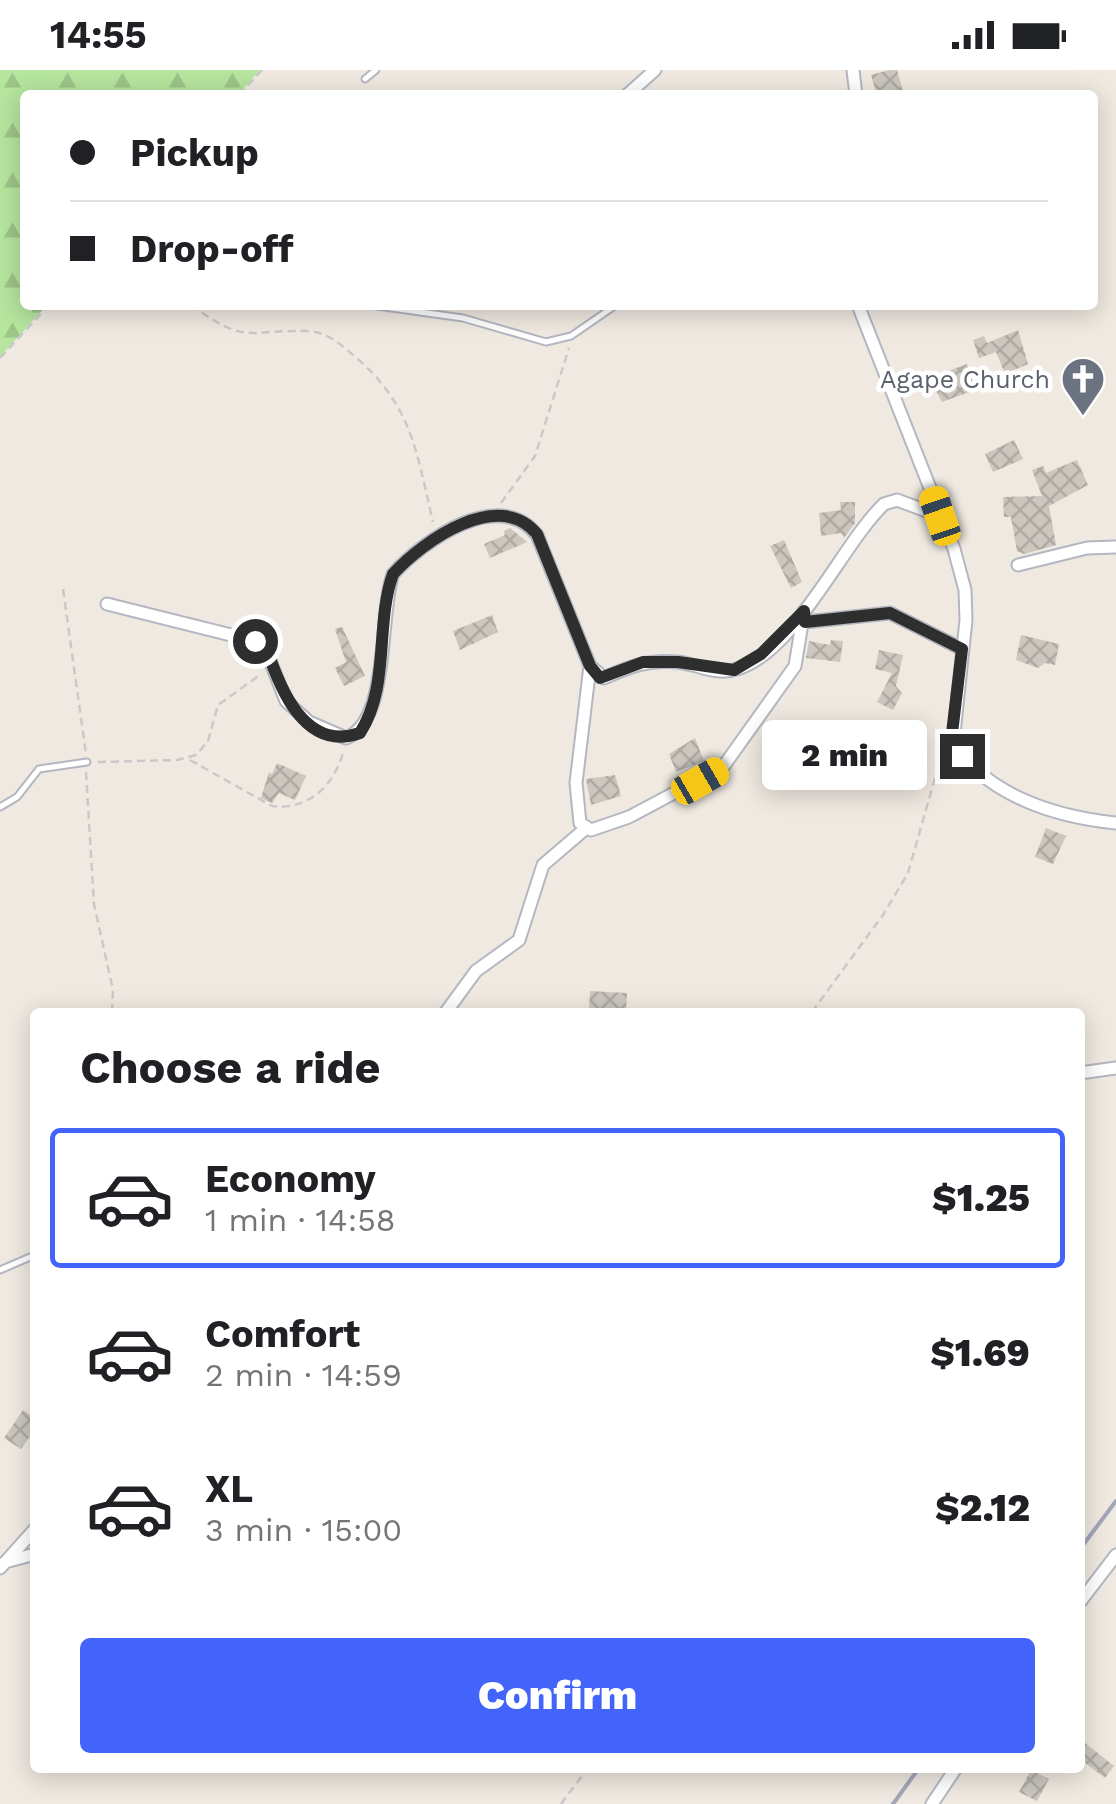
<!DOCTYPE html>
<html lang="en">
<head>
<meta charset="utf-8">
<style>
	:root { --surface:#fff; --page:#f6f6f6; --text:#202124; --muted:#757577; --line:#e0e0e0; --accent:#4264fb }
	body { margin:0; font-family:"Work Sans",sans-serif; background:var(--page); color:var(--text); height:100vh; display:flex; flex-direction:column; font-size:38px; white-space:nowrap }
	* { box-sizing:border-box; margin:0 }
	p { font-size:32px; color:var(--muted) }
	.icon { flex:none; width:55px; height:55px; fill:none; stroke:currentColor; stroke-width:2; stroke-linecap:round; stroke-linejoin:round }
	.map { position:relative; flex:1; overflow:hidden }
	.sheet { position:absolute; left:30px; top:938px; width:1055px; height:765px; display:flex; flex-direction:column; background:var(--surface); border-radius:10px; box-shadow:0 5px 25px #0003 }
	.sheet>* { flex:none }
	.hud { position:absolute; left:20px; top:20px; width:1078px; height:220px; border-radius:10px; box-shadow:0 5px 25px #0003; display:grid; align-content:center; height:220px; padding:0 50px; background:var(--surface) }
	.end { position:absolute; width:45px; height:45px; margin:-22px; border:12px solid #2e2e2e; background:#fff; box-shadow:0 0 0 5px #fff }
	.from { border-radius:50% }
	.bubble { position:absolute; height:70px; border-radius:10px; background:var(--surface); box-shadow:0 5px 25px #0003; font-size:32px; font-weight:800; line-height:70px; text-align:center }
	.car { position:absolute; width:30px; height:60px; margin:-30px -15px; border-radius:12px; box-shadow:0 0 8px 2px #0007; background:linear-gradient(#f5c518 24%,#345 0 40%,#f5c518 0 76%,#345 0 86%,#f5c518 0) }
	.hud b { display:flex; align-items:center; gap:35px; height:95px; font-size:38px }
	.hud b+b { border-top:2px solid var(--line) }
	.hud i { width:25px; height:25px; background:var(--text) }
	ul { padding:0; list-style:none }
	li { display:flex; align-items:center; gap:30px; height:140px; margin:0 20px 15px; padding:0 30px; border:5px solid transparent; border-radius:10px }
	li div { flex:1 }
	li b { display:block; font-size:38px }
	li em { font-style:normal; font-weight:800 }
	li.on { border-color:var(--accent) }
	li>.icon { width:90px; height:90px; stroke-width:1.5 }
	h2 { padding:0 50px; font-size:45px; line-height:120px }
	.cta { display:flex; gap:20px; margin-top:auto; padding:20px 50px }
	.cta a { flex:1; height:115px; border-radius:10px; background:var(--accent); color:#fff; font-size:40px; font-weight:800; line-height:115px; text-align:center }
	.status { display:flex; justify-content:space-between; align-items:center; height:70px; padding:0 50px; background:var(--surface); direction:ltr }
	.status svg { height:28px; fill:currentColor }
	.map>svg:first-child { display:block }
	.forest { fill:url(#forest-firs) }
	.building { fill:url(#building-cross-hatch) }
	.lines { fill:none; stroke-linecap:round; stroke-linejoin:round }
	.lane-casing { stroke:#b4b7c1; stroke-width:9 }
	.street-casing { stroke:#b4b7c1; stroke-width:15 }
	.path { stroke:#c9c9c9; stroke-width:2.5; stroke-dasharray:8 5; stroke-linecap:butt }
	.lane { stroke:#fff; stroke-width:5 }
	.street { stroke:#fff; stroke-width:11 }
	.rail { stroke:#a3a6b8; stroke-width:4 }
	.route { stroke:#2e2e2e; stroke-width:12 }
	.labels { text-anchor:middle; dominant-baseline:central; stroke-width:9; stroke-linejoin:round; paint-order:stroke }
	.worship-label { font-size:25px; fill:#5b616d; stroke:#fff; text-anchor:end }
</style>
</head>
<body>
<div class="status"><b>14:55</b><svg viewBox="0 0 49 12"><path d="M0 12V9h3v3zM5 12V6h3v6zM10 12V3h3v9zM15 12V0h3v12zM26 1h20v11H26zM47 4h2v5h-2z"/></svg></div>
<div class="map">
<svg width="1116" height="1734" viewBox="0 0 1116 1734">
	<defs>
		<pattern id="forest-firs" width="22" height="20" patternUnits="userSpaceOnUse" patternTransform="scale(2.5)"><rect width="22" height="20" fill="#b6e59e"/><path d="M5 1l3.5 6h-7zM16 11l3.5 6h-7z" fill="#9dc588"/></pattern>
		<pattern id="building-cross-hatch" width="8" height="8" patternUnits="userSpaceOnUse" patternTransform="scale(2.5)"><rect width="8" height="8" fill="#cbc7bf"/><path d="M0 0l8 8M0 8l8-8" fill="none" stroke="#afaba4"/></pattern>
	</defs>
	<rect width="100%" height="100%" fill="#efe9e1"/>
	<!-- forest -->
	<path class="forest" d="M0 0H260L238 25H25V235H47L0 287Z"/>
	<!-- building -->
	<path class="building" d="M889 0H897L903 21 877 25 871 5Z
		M1018 260 1028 294 1005 304 996 282 979 288 973 270 984 266 987 273Z
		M967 294 975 320 942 332 929 308Z
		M1014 370 1023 389 993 402 985 384Z
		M1077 390 1088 415 1049 436 1056 475 1024 484 1017 481 1011 447H1004L1003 427 1042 426 1032 400 1043 396 1046 403Z
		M840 432H855V453L844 468 841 463 821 466 819 443 841 440Z
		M510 458 527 472 490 488 484 474 505 465 504 461Z
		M784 470 802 512 791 518 770 476Z
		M492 545 498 562 460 580 453 561Z
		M342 557 365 606 344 616 335 598 346 592 335 559Z
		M1021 565 1059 574 1055 595 1045 593 1038 598 1016 590Z
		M831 570 843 571 840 592 806 588 809 571 830 575Z
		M879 580 903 585 896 616 902 623 893 640 877 632 892 603 875 599Z
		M695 668 704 691 676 702 669 684Z
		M277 693 306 706 295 730 279 723 272 733 261 728 269 702 272 704Z
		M615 705 621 726 591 735 586 709Z
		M1046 758 1066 766 1053 794 1035 787Z
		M590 921 627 923 626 940 589 938Z
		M23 1340 35 1348V1359L21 1379 4 1368Z
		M1080 1669 1114 1696 1105 1708 1080 1689Z
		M1031 1700 1049 1709 1037 1731 1019 1722Z"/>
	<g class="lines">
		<defs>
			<path id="lane" d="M365 9 376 0
				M370 235 463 248 546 272 571 266 616 235
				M0 737 17 727 39 699 87 692
				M0 1200 35 1185"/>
			<path id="street" d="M853 0 856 25
				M627 25 655 0
				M858 235 954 479 965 520 966 550 953 673C988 726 1056 747 1116 753
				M1018 495 1087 478 1116 477
				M107 534 263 573 286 631 309 652 346 668C390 652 379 543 393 504 424 470 499 417 537 465L590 596 604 608C629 597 648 589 677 592 698 594 716 606 737 599 795 582 842 474 884 434L897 430 940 446
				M805 552 890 543 962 579
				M590 596 576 713 580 753 591 760 629 747 723 697 795 596 804 541
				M446 942 476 901 519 870 543 795 585 759
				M1080 1003 1116 998
				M5 1492 35 1484
				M0 1498 35 1459
				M1080 1532 1116 1485
				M932 1734 956 1698"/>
		</defs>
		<!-- lane casing -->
		<use href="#lane" class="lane-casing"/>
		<!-- street casing -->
		<use href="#street" class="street-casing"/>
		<!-- path -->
		<path class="path" d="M239 25 262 0
			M191 235C247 275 244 260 305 261 325 261 338 272 352 284 412 334 416 380 433 452
			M0 288 49 235
			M501 433 535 386 569 278
			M63 519 86 684
			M190 690 272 736C310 741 336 713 344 679
			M98 692 177 690 196 685 208 671 218 635 260 605
			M86 702 94 834 113 920 112 942
			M812 942 883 845 908 803 942 683
			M561 1734 588 1698"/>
		<!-- lane -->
		<use href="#lane" class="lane"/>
		<!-- street -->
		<use href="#street" class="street"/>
		<!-- rail -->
		<path class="rail" d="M1080 1479 1116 1431
			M893 1734 919 1698"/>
	</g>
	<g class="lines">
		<!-- route -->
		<path class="route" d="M255 571 266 577C279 616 304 683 360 663 390 616 375 554 393 504 424 470 499 418 537 464L590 596 600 608 643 592H678L734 600 761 584 804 541 805 552 890 543 962 579 952 663 962 686"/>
	</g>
	<!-- icons -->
	<defs>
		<symbol id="church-pin" viewBox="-11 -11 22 30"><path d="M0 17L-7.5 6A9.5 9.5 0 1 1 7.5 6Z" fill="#6b7280" stroke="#fff"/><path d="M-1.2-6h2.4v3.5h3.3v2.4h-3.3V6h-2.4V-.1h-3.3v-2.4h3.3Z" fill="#fff"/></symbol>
	</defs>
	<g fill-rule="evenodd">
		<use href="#church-pin" x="1058" y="284" width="50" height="68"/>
	</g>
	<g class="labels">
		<!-- worship labels -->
		<g class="worship-label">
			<text x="1050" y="309">Agape Church</text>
		</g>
	</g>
</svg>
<i class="end from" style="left:255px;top:571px"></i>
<i class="end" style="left:962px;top:686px"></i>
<div class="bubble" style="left:762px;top:650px;width:165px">2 min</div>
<i class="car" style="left:940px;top:446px;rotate:341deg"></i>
<i class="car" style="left:700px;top:711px;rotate:60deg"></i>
<div class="hud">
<b><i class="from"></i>Pickup</b>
<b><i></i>Drop-off</b>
</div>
<section class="sheet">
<h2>Choose a ride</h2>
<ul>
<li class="on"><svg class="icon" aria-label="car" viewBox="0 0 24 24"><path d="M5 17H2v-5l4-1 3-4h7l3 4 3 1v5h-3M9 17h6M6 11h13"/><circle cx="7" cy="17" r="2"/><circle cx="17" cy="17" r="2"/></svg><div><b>Economy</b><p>1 min · 14:58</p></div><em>$1.25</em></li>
<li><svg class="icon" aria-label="car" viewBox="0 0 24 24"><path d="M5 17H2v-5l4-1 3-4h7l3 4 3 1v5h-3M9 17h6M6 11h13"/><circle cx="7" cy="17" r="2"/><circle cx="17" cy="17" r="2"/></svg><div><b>Comfort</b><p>2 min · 14:59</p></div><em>$1.69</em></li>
<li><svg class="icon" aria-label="car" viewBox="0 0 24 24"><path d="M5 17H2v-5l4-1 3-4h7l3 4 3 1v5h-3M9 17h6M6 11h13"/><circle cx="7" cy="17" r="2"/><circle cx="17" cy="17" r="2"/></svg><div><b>XL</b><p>3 min · 15:00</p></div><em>$2.12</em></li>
</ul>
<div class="cta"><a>Confirm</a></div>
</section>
</div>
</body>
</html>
